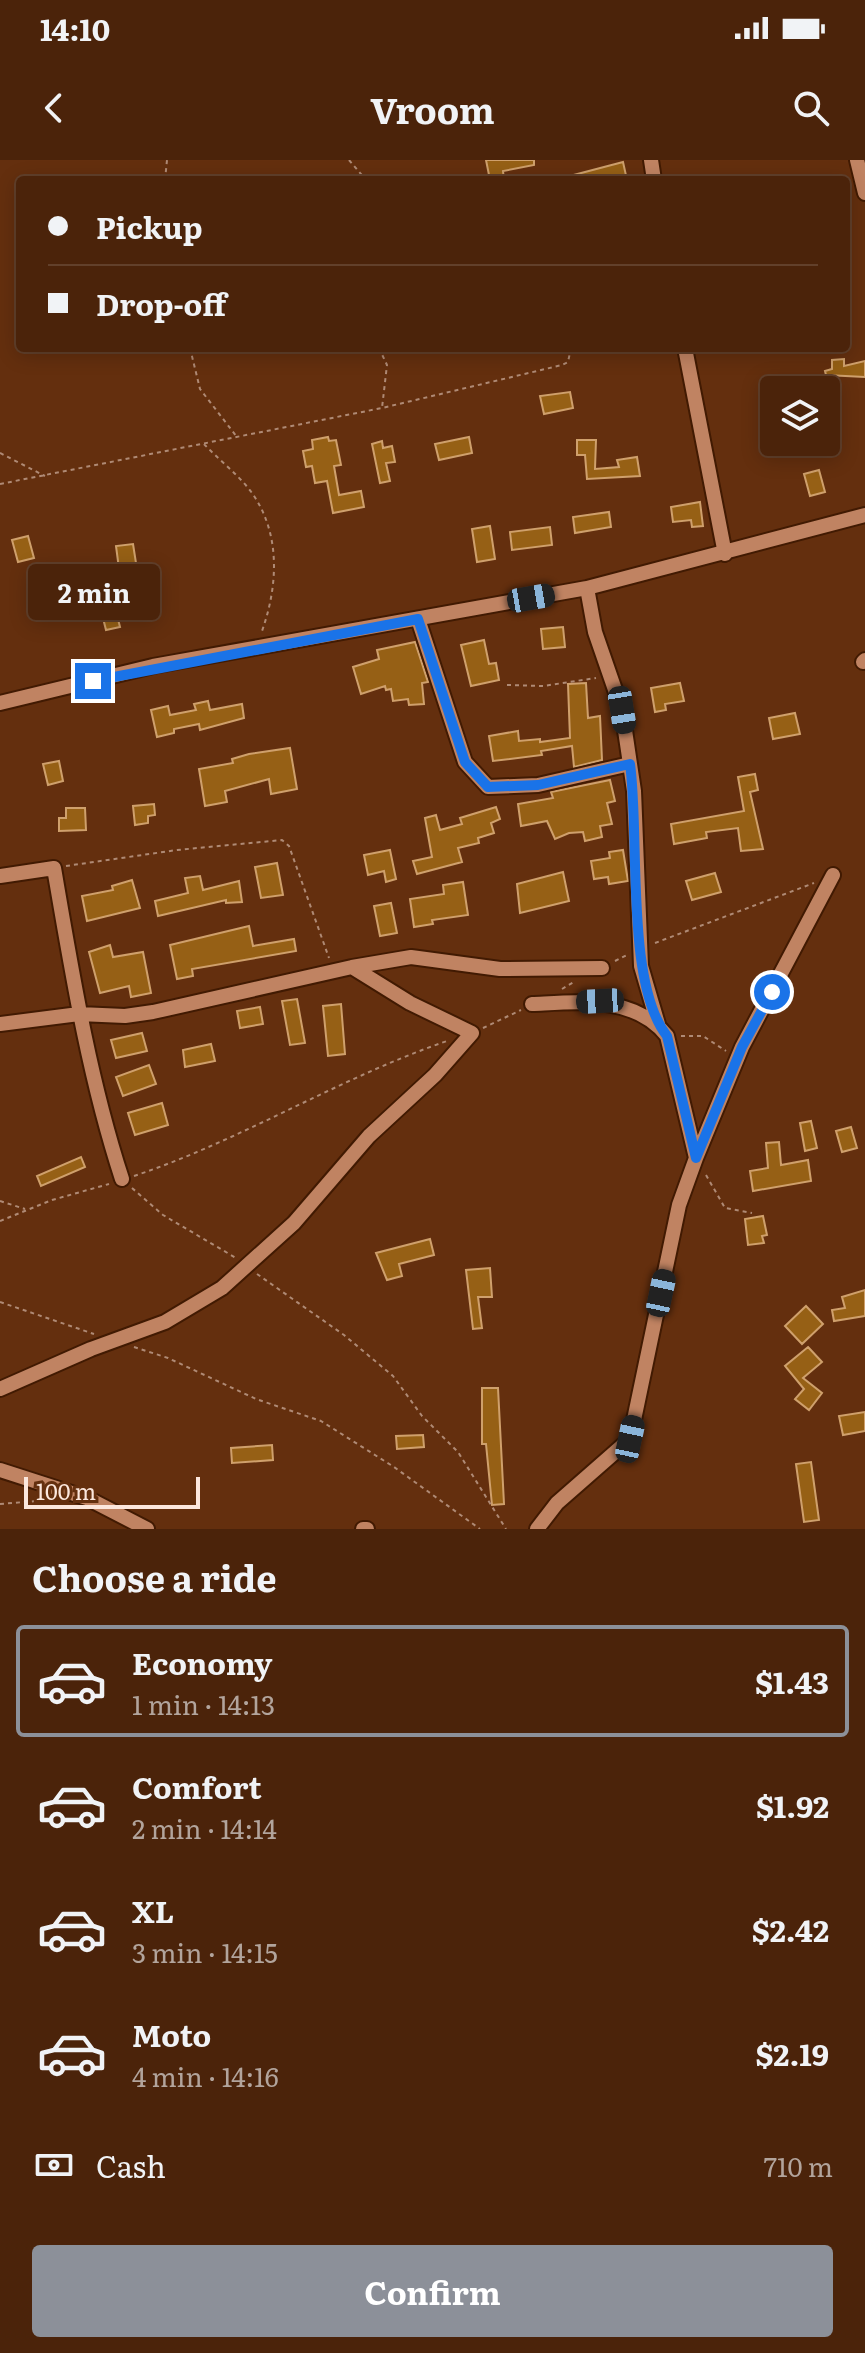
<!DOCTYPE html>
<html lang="en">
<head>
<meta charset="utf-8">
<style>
	:root { --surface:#4b230a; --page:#522b13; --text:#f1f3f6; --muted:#b2a49c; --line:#62402b; --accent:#8c9099 }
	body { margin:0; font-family:Literata,serif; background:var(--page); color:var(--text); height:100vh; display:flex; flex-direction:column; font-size:30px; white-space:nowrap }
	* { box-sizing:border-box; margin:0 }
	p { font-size:26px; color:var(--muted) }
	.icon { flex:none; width:44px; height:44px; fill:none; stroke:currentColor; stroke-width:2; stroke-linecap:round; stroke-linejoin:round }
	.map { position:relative; height:1369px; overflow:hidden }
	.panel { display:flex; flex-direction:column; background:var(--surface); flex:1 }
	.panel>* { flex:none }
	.top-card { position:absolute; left:16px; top:16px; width:834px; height:176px; border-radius:8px; box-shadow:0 4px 20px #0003,0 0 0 2px var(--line); display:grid; align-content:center; height:176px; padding:0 32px; background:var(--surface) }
	.tools { position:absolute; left:760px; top:216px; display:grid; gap:16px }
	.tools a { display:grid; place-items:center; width:80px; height:80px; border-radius:8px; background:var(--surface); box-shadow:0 4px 20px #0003,0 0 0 2px var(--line); font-size:40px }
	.scale { position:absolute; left:24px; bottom:20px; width:176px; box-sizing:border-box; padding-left:8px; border:4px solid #fce7dd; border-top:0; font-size:22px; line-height:28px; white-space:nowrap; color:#fce7dd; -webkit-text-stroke:6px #642f0e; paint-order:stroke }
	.end { position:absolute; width:36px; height:36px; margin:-18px; border:10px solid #1a73e8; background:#fff; box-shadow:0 0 0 4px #fff }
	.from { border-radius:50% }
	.bubble { position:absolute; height:56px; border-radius:8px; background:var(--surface); box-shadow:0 4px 20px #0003,0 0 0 2px var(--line); font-size:26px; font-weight:700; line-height:56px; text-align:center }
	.car { position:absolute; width:24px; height:48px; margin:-24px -12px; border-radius:10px; box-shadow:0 0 6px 2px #0007; background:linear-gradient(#222 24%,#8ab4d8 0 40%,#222 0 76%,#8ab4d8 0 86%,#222 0) }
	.top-card b { display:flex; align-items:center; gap:28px; height:76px; font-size:30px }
	.top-card b+b { border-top:2px solid var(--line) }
	.top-card i { width:20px; height:20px; background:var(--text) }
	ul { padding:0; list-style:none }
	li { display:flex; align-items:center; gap:24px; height:112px; margin:0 16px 12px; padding:0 16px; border:4px solid transparent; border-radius:8px }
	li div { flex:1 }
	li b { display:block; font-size:30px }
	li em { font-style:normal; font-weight:700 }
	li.active { border-color:var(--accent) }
	li>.icon { width:72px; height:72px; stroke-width:1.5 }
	h2 { padding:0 32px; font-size:36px; line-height:96px }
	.pay { display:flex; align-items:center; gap:20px; height:88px; padding:0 32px; font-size:30px }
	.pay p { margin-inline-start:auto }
	.primary-button { display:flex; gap:16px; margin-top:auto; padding:16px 32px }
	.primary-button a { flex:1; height:92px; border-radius:8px; background:var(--accent); color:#fff; font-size:32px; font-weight:700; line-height:92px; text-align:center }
	.status { display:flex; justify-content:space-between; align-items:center; height:56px; padding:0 40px; background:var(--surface); direction:ltr }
	.status svg { height:22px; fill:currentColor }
	header { display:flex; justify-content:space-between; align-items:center; height:104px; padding:0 32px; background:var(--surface); font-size:36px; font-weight:700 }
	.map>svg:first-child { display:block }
	.building { fill:#966015; stroke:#cfa06c; stroke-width:2 }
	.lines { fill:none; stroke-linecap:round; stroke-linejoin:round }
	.minor-casing { stroke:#411a02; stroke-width:18 }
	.path { stroke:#af8a75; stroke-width:2; stroke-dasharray:4 4; stroke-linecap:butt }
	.minor { stroke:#c08362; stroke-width:14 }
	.route { stroke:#1a73e8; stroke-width:10 }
</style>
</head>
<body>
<div class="status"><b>14:10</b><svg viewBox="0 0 49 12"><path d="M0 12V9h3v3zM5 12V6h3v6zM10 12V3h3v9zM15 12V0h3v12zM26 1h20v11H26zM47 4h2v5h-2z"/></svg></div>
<header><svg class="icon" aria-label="back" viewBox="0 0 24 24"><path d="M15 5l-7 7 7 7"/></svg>Vroom<svg class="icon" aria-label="search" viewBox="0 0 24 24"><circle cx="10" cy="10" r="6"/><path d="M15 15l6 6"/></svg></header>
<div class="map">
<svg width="865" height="1369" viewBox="0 0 865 1369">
	<rect width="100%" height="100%" fill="#642f0e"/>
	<!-- building -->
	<path class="building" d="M486 0H534V5L503 11 504 20H490Z
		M623 2 627 20H567L566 17Z
		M844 199V206L865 201V217L826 215 825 211 832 209V200Z
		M570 232 573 248 544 254 540 236Z
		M328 277 329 281 336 280 341 305 334 306 339 335 361 331 364 347 333 353 327 321 315 323 312 306 306 307 303 291 313 289 312 280Z
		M469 277 472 293 439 300 435 284Z
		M577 280H596L595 309 619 307 617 300 637 297 640 316 587 319 585 295H577Z
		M382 281 383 288 392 286 395 302 386 303 390 321 380 323 372 284Z
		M819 310 825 332 810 336 804 314Z
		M700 342 703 366 692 367 691 360 673 362 671 347Z
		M609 352 611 367 575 373 573 357Z
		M490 366 495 399 477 402 472 369Z
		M550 367 552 385 512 390 510 372Z
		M28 376 34 398 18 402 12 380Z
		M133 384 139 422 121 424 116 386Z
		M125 436 130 456 118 459 120 467 106 470 99 442Z
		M563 467 565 487 543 489 541 469Z
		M484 480 489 504 496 503 499 520 471 526 461 485Z
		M415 482 428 522 422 523 424 544 409 545 408 539 393 541 391 529 386 530 385 526 361 534 353 507 379 499 377 490Z
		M586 523 588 558 600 556 602 600 574 607 572 586 541 591 542 595 493 601 489 576 518 571 519 581 540 579V582L570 578 568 524Z
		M680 523 684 541 665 544 666 550 655 552 651 528Z
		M208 541 210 550 242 544 244 558 200 570 199 564 174 569V573L157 577 151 550 168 546 170 555 196 550 194 544Z
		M795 553 800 574 773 579 769 558Z
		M290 588 297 629 271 634 269 619 225 631 227 642 205 646 199 609 233 603 232 599 249 594Z
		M59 601 63 621 48 625 43 604Z
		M755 614 758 630 750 632 763 689 741 691 738 668 706 672 707 678 674 684 671 664 744 651 738 617Z
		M610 620 615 641 607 643 612 664 600 666 602 677 585 681 583 672 569 673 555 679 547 661 521 666 518 644 553 638 551 632Z
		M154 644 155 655 148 656V663L135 665 133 646Z
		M496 647 500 659 491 663 494 673 478 678 479 683 458 688 462 702 417 714 413 701 432 697 425 658 436 655 440 670 462 664 460 658Z
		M66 648H85L86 670 59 671V658H66Z
		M390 690 396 719 386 722 384 711 368 715 364 695Z
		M623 690 628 721 609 724 608 717 594 719 591 701 610 698 609 692Z
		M277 703 283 735 261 738 255 707Z
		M563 712 569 741 520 753 517 724Z
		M715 713 721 732 692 740 686 721Z
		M200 716 203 730 239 721 242 742 226 743V740L158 756 155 741 188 733 185 718Z
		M132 720 140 748 87 761 82 736 113 730 112 726Z
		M463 722 468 755 432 760 433 764 414 767 410 739 444 734 443 725Z
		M391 743 397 773 380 776 374 746Z
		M249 766 253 786 294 779 296 791 192 809 193 816 177 819 170 785Z
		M110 785 113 797 143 792 151 833 131 837 129 826 100 833 89 792Z
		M297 839 305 883 290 885 282 841Z
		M341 844 345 894 328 896 323 846Z
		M260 847 263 864 240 868 237 851Z
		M142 873 147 891 116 898 111 880Z
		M211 884 215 901 185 907 183 890Z
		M149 905 156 924 123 936 116 917Z
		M162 943 168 965 135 975 128 953Z
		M811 961 817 988 805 991 800 963Z
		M851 967 857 988 842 992 836 971Z
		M779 982 781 1005 808 1000 811 1021 753 1031 750 1011 768 1008 766 983Z
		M81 997 85 1007 41 1026 37 1016Z
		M763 1056 767 1075 762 1076 764 1083 748 1085 745 1059Z
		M430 1079 434 1095 399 1104 402 1116 387 1120 376 1093Z
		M490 1108 492 1137H478L482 1168 473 1169 466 1110Z
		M865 1130V1156L834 1161 832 1150 845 1148 842 1137Z
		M806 1146 823 1164 802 1184 785 1166Z
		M808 1187 822 1202 803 1218 822 1233 809 1250 795 1239 804 1229 785 1206Z
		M482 1228H498L504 1344 492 1345 486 1284H482Z
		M865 1252V1271L843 1275 839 1256Z
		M423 1275 424 1287 397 1289 396 1276Z
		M272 1285 273 1300 232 1303 231 1288Z
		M811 1302 819 1360 804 1362 796 1304Z"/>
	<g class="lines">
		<defs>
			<path id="minor" d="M651 0 654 20
				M857 0 865 33
				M685 188 725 394
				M587 428 595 472 622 550 634 631 641 806 658 864
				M418 459 465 602 488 627 538 625 630 604
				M863 502 865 500
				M0 543 153 506 587 428 865 355
				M0 716 54 708C72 813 89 918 122 1019
				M352 807 411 797 500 809 602 808
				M532 844C578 842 635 835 667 876L696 998
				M0 864 79 854 125 856 153 852 352 807 410 843 472 873 435 915 369 976 294 1063 222 1128 165 1162 91 1189 0 1229
				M0 1310 87 1338 147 1369
				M363 1369H367
				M537 1369 557 1343 630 1279 679 1045 696 998 742 887 833 715"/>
		</defs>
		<!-- minor casing -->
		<use href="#minor" class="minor-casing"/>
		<!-- path -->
		<path class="path" d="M349 0 366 20
			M165 20 167 0
			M190 188 200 229 237 277
			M379 188 387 205 382 248
			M204 284C219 300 239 315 252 333 281 374 278 426 262 471
			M0 293 45 316
			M0 324 382 248 562 205 568 202 571 188
			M507 525 543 526 596 518
			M66 706 177 690 282 680 289 686 329 798
			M655 783 814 723
			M615 801 627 795
			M562 829 574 822
			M483 868 521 850
			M681 876H703L726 891
			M706 1015 725 1048 752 1053
			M134 1016C242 980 339 918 447 881
			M132 1028 163 1055 236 1098
			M0 1041 25 1049
			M0 1061 52 1040 109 1024
			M257 1114 344 1175 393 1216 422 1256 458 1292 506 1369
			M0 1142 94 1174
			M134 1187 168 1198 256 1239 321 1261 394 1307 480 1369
			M0 1344 49 1340"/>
		<!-- minor -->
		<use href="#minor" class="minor"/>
	</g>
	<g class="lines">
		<!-- route -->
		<path class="route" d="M93 521 418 459 465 602 488 627 538 625 630 604C640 675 625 823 667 876L696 998 742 887 772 832"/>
	</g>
</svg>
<div class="tools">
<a><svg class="icon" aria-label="layers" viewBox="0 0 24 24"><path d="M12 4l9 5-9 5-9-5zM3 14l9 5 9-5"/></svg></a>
</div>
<div class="scale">100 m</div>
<i class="end from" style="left:772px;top:832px"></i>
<i class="end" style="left:93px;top:521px"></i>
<div class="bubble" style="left:28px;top:404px;width:132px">2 min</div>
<i class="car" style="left:531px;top:438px;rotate:80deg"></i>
<i class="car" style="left:622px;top:550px;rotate:171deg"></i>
<i class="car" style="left:600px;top:841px;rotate:267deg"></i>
<i class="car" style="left:661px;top:1133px;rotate:12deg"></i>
<i class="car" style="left:630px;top:1279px;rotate:12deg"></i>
<div class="top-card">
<b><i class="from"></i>Pickup</b>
<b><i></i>Drop-off</b>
</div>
</div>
<section class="panel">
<h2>Choose a ride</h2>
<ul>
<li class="active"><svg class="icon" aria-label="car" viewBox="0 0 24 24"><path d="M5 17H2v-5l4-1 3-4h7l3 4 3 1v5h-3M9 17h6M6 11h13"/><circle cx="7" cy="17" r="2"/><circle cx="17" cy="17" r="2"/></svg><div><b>Economy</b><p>1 min · 14:13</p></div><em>$1.43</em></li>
<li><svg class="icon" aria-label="car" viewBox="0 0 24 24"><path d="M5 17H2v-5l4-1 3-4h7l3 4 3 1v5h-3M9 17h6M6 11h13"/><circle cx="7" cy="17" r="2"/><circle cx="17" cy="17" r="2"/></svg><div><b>Comfort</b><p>2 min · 14:14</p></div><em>$1.92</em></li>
<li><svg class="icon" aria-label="car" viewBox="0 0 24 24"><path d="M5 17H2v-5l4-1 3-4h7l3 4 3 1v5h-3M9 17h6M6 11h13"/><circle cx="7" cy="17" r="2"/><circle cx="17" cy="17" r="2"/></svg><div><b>XL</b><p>3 min · 14:15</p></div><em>$2.42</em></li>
<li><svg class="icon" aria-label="car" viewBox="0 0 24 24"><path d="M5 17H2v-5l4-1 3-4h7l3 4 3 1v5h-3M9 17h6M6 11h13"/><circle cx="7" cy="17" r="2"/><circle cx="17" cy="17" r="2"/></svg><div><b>Moto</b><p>4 min · 14:16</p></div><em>$2.19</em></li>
</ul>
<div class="pay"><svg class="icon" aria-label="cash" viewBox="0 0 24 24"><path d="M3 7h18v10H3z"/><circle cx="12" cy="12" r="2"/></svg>Cash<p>710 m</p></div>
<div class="primary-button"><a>Confirm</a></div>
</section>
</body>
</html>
